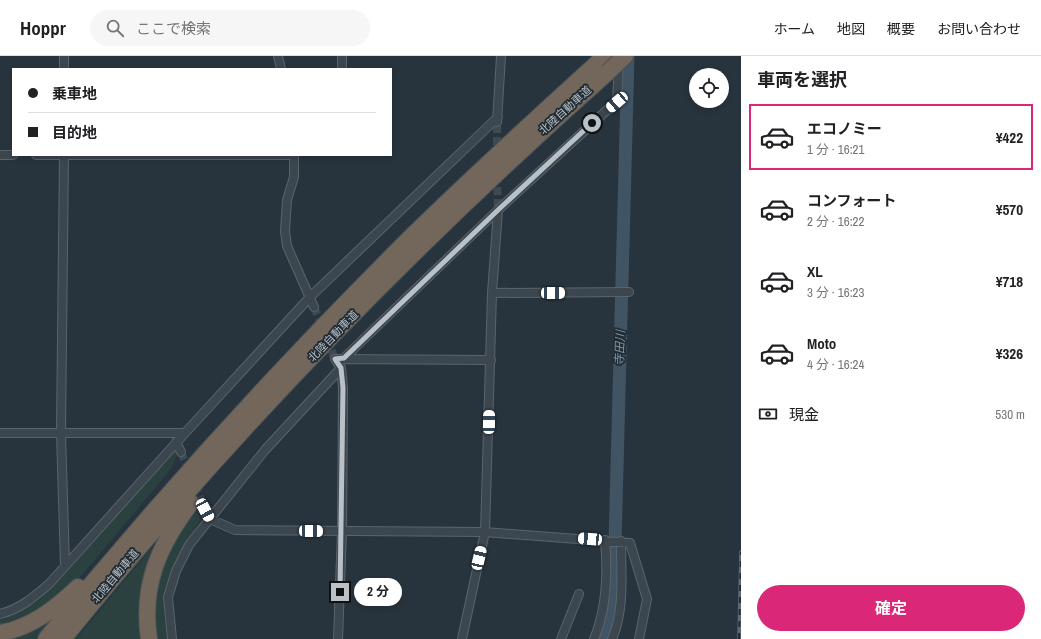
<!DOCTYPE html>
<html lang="ja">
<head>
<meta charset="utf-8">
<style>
	:root { --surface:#fff; --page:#f6f6f6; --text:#202124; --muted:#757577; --line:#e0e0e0; --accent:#db2777 }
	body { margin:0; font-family:"Archivo Narrow","Noto Sans JP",sans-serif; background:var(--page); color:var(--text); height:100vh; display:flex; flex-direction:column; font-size:15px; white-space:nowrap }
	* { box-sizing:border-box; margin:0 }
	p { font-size:13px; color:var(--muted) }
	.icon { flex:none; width:22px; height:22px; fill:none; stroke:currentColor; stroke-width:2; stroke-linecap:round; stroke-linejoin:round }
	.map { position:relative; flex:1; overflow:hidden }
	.sheet { display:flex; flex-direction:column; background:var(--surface); width:300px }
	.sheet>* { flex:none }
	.banner { position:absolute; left:12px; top:12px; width:380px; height:88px; border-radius:0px; box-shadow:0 2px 6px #0003; display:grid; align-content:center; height:88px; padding:0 16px; background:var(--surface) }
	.buttons { position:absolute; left:689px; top:12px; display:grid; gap:8px }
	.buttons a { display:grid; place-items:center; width:40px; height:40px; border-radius:50%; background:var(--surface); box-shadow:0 2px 6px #0003; font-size:20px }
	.end { position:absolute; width:18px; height:18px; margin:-9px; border:5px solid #b9c1c8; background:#111; box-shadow:0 0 0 2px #111 }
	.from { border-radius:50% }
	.bubble { position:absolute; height:28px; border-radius:14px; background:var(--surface); box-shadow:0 2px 6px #0003; font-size:13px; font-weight:700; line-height:28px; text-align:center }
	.car { position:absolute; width:12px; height:24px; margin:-12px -6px; border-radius:5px; box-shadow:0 0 3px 1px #0007; background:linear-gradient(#fff 24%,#345 0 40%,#fff 0 76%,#345 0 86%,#fff 0) }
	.banner b { display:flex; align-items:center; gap:14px; height:38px; font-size:15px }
	.banner b+b { border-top:1px solid var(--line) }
	.banner i { width:10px; height:10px; background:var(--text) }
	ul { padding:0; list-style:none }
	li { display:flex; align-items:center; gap:12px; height:66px; margin:0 8px 6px; padding:0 8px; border:2px solid transparent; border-radius:0px }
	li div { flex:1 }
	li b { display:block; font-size:15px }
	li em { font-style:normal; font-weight:700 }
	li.active { border-color:var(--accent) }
	li>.icon { width:36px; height:36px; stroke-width:1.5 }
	h2 { padding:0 16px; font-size:18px; line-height:48px }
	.pay { display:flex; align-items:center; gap:10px; height:44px; padding:0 16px; font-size:15px }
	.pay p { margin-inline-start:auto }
	.primary-button { display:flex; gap:8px; margin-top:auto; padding:8px 16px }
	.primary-button a { flex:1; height:46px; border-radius:24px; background:var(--accent); color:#fff; font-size:16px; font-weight:700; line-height:46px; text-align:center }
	header { display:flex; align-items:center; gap:24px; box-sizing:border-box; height:56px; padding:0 20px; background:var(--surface); border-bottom:1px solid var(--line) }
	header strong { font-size:19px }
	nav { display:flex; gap:22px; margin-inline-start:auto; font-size:14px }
	.search { width:280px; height:36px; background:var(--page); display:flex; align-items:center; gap:10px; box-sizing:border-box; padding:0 14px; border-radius:22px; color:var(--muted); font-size:15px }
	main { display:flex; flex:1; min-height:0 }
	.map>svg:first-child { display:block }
	.green { fill:#2b413f }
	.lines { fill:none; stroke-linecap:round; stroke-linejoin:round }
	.river { stroke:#405464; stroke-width:13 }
	.minor-tunnel { stroke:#3e4952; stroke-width:8; stroke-dasharray:8 4; stroke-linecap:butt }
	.minor-casing { stroke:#5a646b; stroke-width:10 }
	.motorway-casing { stroke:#475158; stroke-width:18 }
	.minor { stroke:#3c464e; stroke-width:8 }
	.motorway { stroke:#73665a; stroke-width:16 }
	.rail-casing { stroke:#5f6a74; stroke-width:3.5 }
	.rail { stroke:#212b33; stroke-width:2; stroke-dasharray:6; stroke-linecap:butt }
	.motorway-bridge-casing { stroke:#475158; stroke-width:18; stroke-linecap:butt }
	.motorway-bridge { stroke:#73665a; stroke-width:16 }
	.route { stroke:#b9c1c8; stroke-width:5 }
	.labels { text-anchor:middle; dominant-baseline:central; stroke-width:3.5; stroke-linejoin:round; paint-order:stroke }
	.street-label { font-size:11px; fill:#b9c1c8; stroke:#212b33 }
	.water-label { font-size:12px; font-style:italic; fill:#7d95a8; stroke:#212b33 }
</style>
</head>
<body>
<header>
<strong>Hoppr</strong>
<div class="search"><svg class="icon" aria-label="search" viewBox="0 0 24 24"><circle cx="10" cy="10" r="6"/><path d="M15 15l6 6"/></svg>ここで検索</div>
<nav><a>ホーム</a><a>地図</a><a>概要</a><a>お問い合わせ</a></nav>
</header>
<main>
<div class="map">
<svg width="741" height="583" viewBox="0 0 741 583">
	<rect width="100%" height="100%" fill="#28343d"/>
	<!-- green -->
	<path class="green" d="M173 393 178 396 171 413 82 519 54 546 16 566 0 570V560L16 557 37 545 53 530 71 508Z
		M200 453 203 458C182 501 154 532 168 583H157L155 568 154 534 177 477Z
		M154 489 146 519 145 583H76Z
		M57 557 36 583H0Z"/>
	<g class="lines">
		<!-- river -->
		<path class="river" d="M604 583 608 575 614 524 628 0"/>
		<!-- minor-tunnel -->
		<path class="minor-tunnel" d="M497 69V97
			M497 119 498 154
			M314 251 323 272
			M327 283 335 303
			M181 396 205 454"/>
		<defs>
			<path id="minor" d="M278 0 281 13
				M64 13V0
				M342 13V0
				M497 66 501 0
				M0 99H13
				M36 99H294
				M64 99 61 376 65 510
				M294 99V121L287 144 285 175 287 190 314 251
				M492 237 629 236
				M344 302 498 154 617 45 619 7
				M0 377H185
				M176 386 181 396
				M205 454 210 463 235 474 485 476 630 487 647 543 639 583
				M0 558C20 553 34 541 49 528L185 377 310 241 498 61
				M172 583 168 541 176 515 189 489 265 394 341 312
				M338 583 342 475 343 332 341 312 335 303 491 304
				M462 583 485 476 492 237 498 154
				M561 583 579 538
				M594 583C607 552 608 518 605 484
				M612 583C625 554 621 516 621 485"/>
			<path id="motorway" d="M0 577C31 572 56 552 78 531
				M46 583C161 442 283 308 412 180 475 118 540 59 605 0
				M63 583C228 379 412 190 608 16
				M149 583C141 529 159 489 191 447"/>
		</defs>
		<!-- minor casing -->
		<use href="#minor" class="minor-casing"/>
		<!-- motorway casing -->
		<use href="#motorway" class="motorway-casing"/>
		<!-- minor -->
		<use href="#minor" class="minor"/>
		<!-- motorway -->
		<use href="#motorway" class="motorway"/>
		<defs>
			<path id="rail" d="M739 583 741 496"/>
		</defs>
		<!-- rail casing -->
		<use href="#rail" class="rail-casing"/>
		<!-- rail -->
		<use href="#rail" class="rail"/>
		<defs>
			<path id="motorway-bridge" d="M608 16 625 0"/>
		</defs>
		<!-- motorway-bridge casing -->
		<use href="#motorway-bridge" class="motorway-bridge-casing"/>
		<!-- motorway-bridge -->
		<use href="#motorway-bridge" class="motorway-bridge"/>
	</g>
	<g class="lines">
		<!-- route -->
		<path class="route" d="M340 536 343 332 341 312 335 303 344 302 498 154 592 67"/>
	</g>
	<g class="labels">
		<!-- street labels -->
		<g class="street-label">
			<text transform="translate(565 54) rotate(-42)">北陸自動車道</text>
			<text transform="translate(333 280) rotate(-46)">北陸自動車道</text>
			<text transform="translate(115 520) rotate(-50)">北陸自動車道</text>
		</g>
		<!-- water labels -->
		<g class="water-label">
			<text transform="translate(620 292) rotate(-88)">寺田川</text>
		</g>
	</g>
</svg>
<div class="buttons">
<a><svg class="icon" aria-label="locate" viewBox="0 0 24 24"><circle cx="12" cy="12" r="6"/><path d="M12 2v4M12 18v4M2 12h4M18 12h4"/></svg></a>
</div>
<i class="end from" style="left:592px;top:67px"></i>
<i class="end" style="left:340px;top:536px"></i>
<div class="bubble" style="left:354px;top:522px;width:48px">2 分</div>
<i class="car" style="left:617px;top:46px;rotate:229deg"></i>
<i class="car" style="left:553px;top:237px;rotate:90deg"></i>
<i class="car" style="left:489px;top:366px;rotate:1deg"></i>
<i class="car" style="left:205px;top:454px;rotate:152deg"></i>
<i class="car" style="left:311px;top:475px;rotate:91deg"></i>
<i class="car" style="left:590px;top:483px;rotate:274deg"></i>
<i class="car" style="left:479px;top:502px;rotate:13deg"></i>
<div class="banner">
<b><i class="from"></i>乗車地</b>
<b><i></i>目的地</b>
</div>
</div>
<section class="sheet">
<h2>車両を選択</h2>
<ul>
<li class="active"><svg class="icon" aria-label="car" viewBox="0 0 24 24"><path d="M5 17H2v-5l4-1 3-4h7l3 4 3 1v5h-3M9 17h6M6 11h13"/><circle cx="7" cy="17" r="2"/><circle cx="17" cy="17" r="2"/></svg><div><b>エコノミー</b><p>1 分 · 16:21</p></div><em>¥422</em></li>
<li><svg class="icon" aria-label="car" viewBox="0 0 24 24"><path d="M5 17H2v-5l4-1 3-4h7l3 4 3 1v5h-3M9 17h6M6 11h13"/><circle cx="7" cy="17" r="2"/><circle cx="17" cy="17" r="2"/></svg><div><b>コンフォート</b><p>2 分 · 16:22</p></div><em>¥570</em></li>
<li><svg class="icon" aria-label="car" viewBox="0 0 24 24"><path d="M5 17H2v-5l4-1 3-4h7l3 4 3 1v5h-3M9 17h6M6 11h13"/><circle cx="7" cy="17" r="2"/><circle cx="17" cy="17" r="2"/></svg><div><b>XL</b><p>3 分 · 16:23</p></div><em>¥718</em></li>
<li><svg class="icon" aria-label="car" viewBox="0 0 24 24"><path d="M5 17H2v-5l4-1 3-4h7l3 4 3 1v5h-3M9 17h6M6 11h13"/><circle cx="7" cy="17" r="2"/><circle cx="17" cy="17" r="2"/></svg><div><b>Moto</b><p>4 分 · 16:24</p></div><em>¥326</em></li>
</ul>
<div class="pay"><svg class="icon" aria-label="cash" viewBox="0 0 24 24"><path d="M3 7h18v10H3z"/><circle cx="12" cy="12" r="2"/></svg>現金<p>530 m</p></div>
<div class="primary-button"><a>確定</a></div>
</section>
</main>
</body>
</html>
